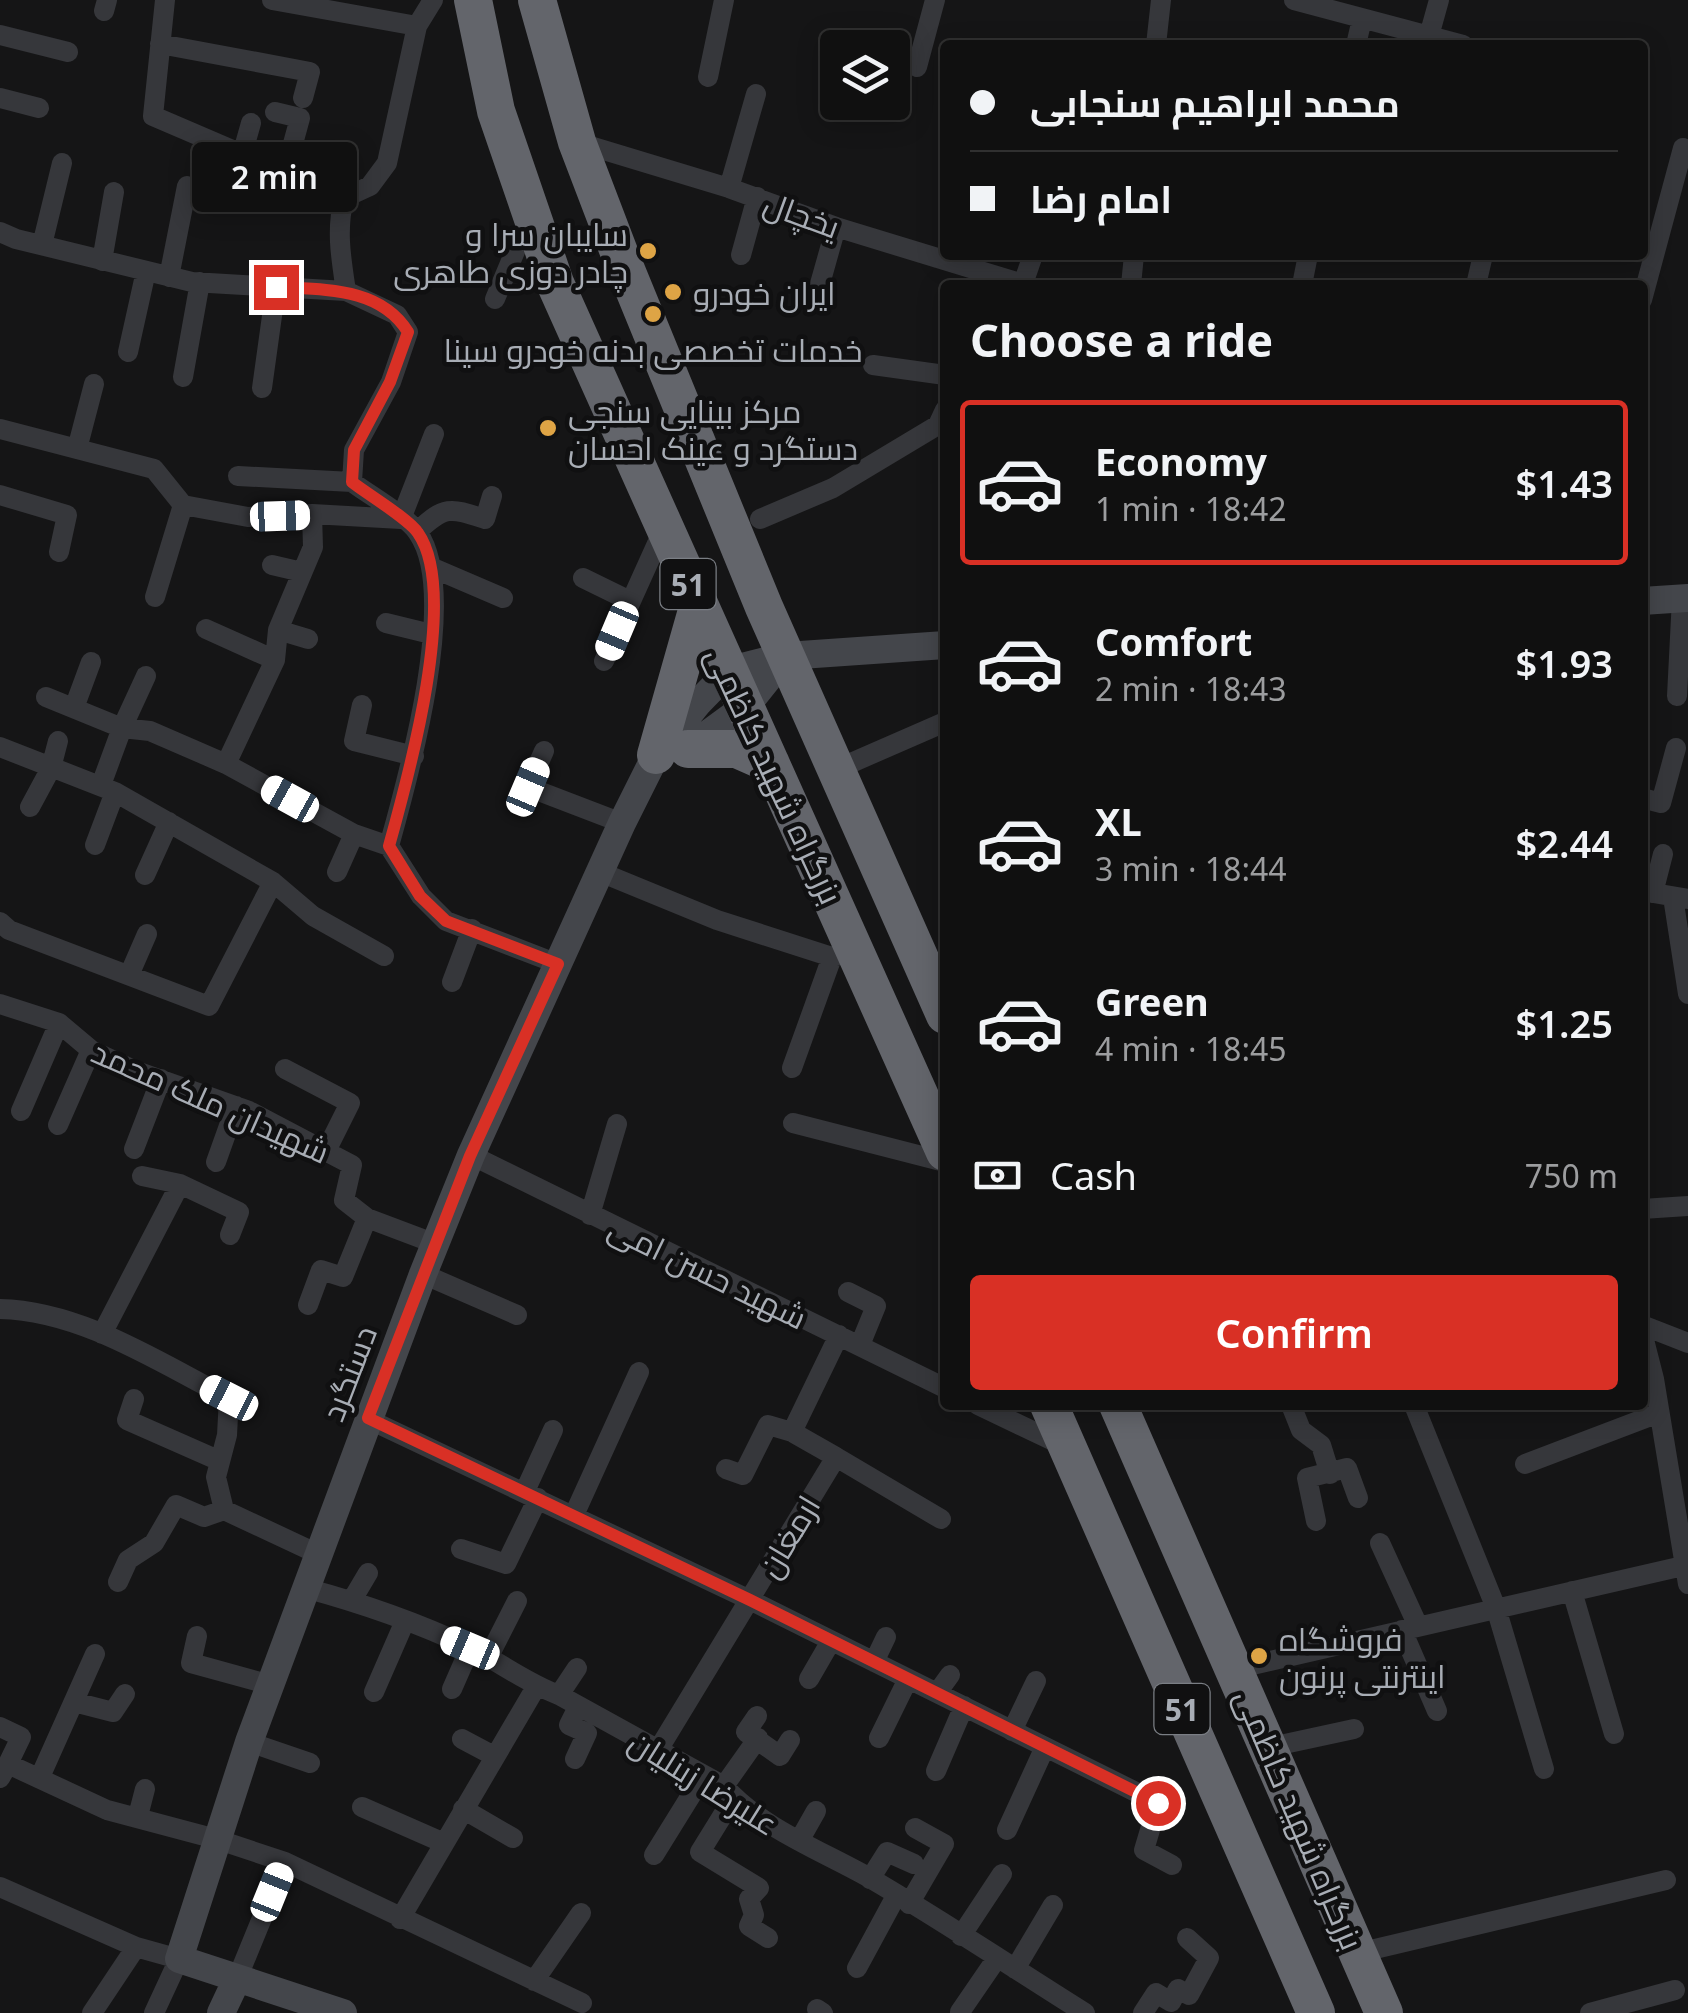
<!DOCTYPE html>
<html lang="en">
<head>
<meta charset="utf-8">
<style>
	:root { --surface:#101010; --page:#1e1e1e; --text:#f1f3f6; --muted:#9c9d9f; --line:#303030; --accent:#d93025 }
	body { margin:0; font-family:"Noto Sans",Cairo,sans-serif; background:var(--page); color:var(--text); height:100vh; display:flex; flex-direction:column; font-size:38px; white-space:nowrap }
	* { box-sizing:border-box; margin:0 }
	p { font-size:32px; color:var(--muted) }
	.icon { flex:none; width:55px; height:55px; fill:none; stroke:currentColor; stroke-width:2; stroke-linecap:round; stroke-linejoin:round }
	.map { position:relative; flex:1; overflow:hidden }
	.panel { position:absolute; left:940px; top:280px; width:708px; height:1130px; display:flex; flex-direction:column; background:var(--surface); border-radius:10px; box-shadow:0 5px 25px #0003,0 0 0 2px var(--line) }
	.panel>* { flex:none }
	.hud { position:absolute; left:940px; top:40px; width:708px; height:220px; border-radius:10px; box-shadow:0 5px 25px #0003,0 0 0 2px var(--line); display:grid; align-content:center; height:220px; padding:0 30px; background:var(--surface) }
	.controls { position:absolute; left:820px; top:30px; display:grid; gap:20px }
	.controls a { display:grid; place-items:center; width:90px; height:90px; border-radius:10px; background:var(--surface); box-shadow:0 5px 25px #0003,0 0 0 2px var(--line); font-size:50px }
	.end { position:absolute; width:45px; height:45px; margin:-22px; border:12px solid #d93025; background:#fff; box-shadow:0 0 0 5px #fff }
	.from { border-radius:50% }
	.bubble { position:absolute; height:70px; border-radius:10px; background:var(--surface); box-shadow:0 5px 25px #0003,0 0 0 2px var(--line); font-size:32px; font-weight:600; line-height:70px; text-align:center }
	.car { position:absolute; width:30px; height:60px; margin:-30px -15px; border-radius:12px; box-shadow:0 0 8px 2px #0007; background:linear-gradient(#fff 24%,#345 0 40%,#fff 0 76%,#345 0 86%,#fff 0) }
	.hud b { display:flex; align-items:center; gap:35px; height:95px; font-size:38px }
	.hud b+b { border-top:2px solid var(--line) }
	.hud i { width:25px; height:25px; background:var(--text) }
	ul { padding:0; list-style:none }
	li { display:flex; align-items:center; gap:30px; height:165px; margin:0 20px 15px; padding:0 10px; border:5px solid transparent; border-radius:10px }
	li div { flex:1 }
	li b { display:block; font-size:38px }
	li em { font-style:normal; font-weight:600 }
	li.current { border-color:var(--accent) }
	li>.icon { width:90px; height:90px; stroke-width:1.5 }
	h2 { padding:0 30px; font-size:45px; line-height:120px }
	.pay { display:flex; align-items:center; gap:25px; height:110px; padding:0 30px; font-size:38px }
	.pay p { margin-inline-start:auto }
	.action { display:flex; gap:20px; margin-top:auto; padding:20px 30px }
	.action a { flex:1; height:115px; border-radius:10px; background:var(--accent); color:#fff; font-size:40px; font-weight:600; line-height:115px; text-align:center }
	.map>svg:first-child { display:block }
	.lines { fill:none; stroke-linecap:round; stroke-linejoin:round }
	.street { stroke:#36373b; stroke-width:20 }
	.secondary { stroke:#44464b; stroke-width:28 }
	.highway { stroke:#63656b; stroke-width:38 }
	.route { stroke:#d93025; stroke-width:12 }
	.poi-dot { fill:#dea445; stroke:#101011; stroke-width:4 }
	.labels { text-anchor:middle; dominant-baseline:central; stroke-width:9; stroke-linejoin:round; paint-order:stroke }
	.shield { fill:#101011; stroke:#7a7e84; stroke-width:2.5 }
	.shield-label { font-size:30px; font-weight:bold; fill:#a8adb5 }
	.street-label { font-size:32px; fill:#a8adb5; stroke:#101011 }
	.poi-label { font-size:32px; fill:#a8adb5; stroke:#101011; text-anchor:start }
</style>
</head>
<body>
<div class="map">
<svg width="1688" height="2013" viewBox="0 0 1688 2013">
	<rect width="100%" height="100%" fill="#151516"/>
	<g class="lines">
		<!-- street -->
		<path class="street" d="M165 0 153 116 344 198
			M272 0 417 26
			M433 0 417 26 387 163 370 186 344 198C336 230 341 258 346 291L397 315 408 332 391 382 354 450 352 482C369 495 407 516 418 533 460 594 408 778 389 846L421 896 446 921 558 964
			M1294 0 1463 45
			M104 11 107 0
			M0 35 68 52
			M1429 36 1439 0
			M160 44 310 72 303 98
			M1156 45 1161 0
			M1356 45 1362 19
			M917 67 935 0
			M708 77 724 0
			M0 98 39 108
			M275 112 300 118 285 173
			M577 142 729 188 836 227 1026 285
			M242 155 251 123
			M729 188 756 94
			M0 232 16 239 192 282 346 291
			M42 245 62 163
			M741 255 757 197
			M102 261 114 192
			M169 277 187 186
			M1023 284 1033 255
			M1131 285 1134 255
			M1302 285 1308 255
			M1476 285 1483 255
			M818 291 836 227
			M495 299 529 218
			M1642 300 1683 148
			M128 352 146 271
			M873 365 945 375
			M183 377 200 282
			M262 388 276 287
			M0 429 154 469 183 505 248 517 312 514 401 519 434 434
			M77 449 94 384
			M238 476 352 482
			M0 495 67 515 59 552
			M760 519 833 488 938 425 945 410
			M418 531C445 505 451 508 485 519L492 496
			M272 565 302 572
			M433 568 503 598
			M583 578 630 601
			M155 597 183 505
			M386 623 431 634
			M206 629 275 660
			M278 630 308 639
			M604 661 664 528
			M1677 696 1682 598
			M46 697 122 728 150 731 226 764 354 834 389 846
			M362 705 354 741 414 756
			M74 708 91 662
			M0 747 115 792 273 882 313 916 384 956
			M544 751 528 787 622 823
			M226 764 275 660 278 630 313 547 312 514
			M835 770 945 722
			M101 785 122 728 146 676
			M1642 798 1661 803 1676 748
			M30 807 51 768 58 741
			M95 845 115 792
			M337 872 354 834
			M600 872 717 920 832 957 856 951
			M145 875 169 822
			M1642 891 1688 899
			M1653 893 1663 854
			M1673 897 1688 994
			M0 922 9 930 209 1006 273 882
			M130 973 147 934
			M452 982 472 929
			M0 1004 59 1023 91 1050 136 1071 249 1111 352 1165 344 1200 367 1218 436 1244
			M792 1068 832 957
			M285 1069 350 1103 326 1151
			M21 1111 59 1023
			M793 1123 945 1162
			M58 1125 91 1050
			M134 1149 161 1079
			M471 1155 945 1388
			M216 1162 236 1106
			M142 1176 180 1184 239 1212 230 1235
			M1642 1209 1688 1206
			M590 1215 617 1124
			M423 1274 517 1315
			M848 1292 876 1306 860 1345
			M308 1305 321 1270 343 1277 367 1218
			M0 1309C82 1311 158 1362 229 1398L227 1435 216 1477 224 1510 318 1554
			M1642 1325 1688 1343
			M1642 1332 1654 1379 1688 1584
			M102 1334 180 1184
			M134 1399 127 1420 220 1461
			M978 1405 1064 1446
			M1291 1405 1301 1430 1321 1445 1330 1474
			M1414 1405 1496 1608 1544 1769
			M368 1419 750 1600 1158 1803 1144 1850 1172 1865
			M836 1457 941 1519
			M1525 1464 1659 1413
			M726 1469 743 1475 768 1425 792 1432
			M525 1491 553 1430
			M574 1515 639 1372
			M1316 1521 1307 1478 1347 1468 1358 1498
			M1380 1543 1418 1626
			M461 1549 506 1564 538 1498
			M118 1582 128 1560 154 1543 176 1505 204 1517 224 1510
			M305 1588C361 1603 416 1622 469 1647 500 1662 526 1683 559 1695L724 1786C761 1828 820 1850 868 1877 942 1920 1013 1968 1085 2013
			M1572 1591 1614 1734
			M352 1600 368 1573
			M1402 1630 1437 1711
			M197 1636 191 1663 271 1685
			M488 1658 517 1601
			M874 1662 886 1637
			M1235 1669 1683 1566
			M809 1679 831 1641
			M452 1689 470 1648
			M374 1692 405 1621
			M937 1693 950 1675
			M559 1695 577 1668
			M74 1702 113 1712 125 1694
			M757 1716 746 1732 780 1756 790 1740
			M0 1727 21 1737 8 1764
			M1012 1731 1036 1681
			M879 1738 908 1679
			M462 1739 494 1756
			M249 1742 310 1763
			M1266 1748 1354 1729
			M658 1750 836 1457 792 1432 839 1335
			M575 1759 587 1733 569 1725 578 1707
			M936 1771 964 1706
			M40 1777 95 1654
			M0 1778 8 1764 107 1810 216 1839 285 1862 582 2003
			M724 1786 758 1738
			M734 1797 700 1852 759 1888 749 1899 754 1915 749 1926 768 1938
			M362 1807 444 1843
			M463 1809 513 1838
			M138 1816 145 1789
			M1007 1830 1045 1747
			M799 1841 816 1811
			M654 1855 703 1776
			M870 1879 887 1852 914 1864
			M0 1887 136 1947 179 1959 154 2013
			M909 1904 944 1844 915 1828
			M400 1919 536 1687
			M961 1936 1002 1874
			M1358 1953 1666 1880
			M857 1968 896 1896
			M1015 1969 1053 1905
			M237 1979 285 1862
			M534 1981 581 1913
			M817 2009 823 2013
			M960 2012 997 1958
			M92 2013 136 1947
			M1143 2013 1156 1993 1171 2002 1178 1989 1189 1995 1209 1958 1187 1938
			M1590 2013 1675 1990"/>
		<!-- secondary -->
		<path class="secondary" d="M1642 601 1688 598
			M686 750 746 706 786 656
			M221 2013 237 1979
			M343 2013 179 1959 249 1742 423 1274 471 1155 622 823 656 755 698 703 730 670 786 656 945 645"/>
		<!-- highway -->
		<path class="highway" d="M473 0 496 111 555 283 945 1152
			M537 0 577 142 622 260 764 607 945 1015
			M688 749H737L771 764
			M656 755 698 607
			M1049 1405 1316 2013
			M1118 1405 1384 2013"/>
	</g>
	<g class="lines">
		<!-- route -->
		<path class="route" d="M276 287C325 290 380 287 408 332L390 382 354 450 352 482C367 494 409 519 418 533 460 593 408 778 389 846L420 896 446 921 558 964 470 1156 368 1418 750 1600 1158 1803"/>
	</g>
	<!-- markers -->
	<g class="poi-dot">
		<circle cx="648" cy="251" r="10"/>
		<circle cx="673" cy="292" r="10"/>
		<circle cx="653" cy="314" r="10"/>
		<circle cx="548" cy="428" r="10"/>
		<circle cx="1259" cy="1656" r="10"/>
	</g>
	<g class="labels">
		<!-- shield labels -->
		<g class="shield">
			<rect x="660.5" y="559" width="55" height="50" rx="8"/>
			<rect x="1154.5" y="1684" width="55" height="50" rx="8"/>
		</g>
		<g class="shield-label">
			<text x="688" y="584">51</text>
			<text x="1182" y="1709">51</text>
		</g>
		<!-- street labels -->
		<g class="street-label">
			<text transform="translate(802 214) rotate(20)">یخچال</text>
			<text transform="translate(775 775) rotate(65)">بزرگراه شهید کاظمی</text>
			<text transform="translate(211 1101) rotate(24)">شهیدان ملک محمد</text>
			<text transform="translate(708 1272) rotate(26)">شهید حسن امی</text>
			<text transform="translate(348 1373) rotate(-69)">دستگرد</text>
			<text transform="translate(788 1536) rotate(-59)">ارمغان</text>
			<text transform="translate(704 1782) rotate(32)">علیرضا زینلیان</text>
			<text transform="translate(1300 1819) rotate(67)">بزرگراه شهید کاظمی</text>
		</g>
		<!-- poi labels -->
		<g class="poi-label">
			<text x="628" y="233" text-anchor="end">سایبان سرا و<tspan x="628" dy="37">چادر دوزی طاهری</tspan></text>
			<text x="693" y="292">ایران خودرو</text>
			<text x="653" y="349" text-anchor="middle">خدمات تخصصی بدنه خودرو سینا</text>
			<text x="568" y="410">مرکز بینایی سنجی<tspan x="568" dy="37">دستگرد و عینک احسان</tspan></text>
			<text x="1279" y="1638">فروشگاه<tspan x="1279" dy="37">اینترنتی پرنون</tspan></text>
		</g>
	</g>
</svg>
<div class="controls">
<a><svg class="icon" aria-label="layers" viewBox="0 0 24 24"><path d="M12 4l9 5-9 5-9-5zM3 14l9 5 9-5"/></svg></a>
</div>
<i class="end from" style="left:1158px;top:1803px"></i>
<i class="end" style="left:276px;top:287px"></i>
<div class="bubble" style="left:192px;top:142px;width:165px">2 min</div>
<i class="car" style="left:280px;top:516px;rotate:88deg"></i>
<i class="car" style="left:617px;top:631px;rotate:203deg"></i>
<i class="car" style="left:528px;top:787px;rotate:23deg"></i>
<i class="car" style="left:290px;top:799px;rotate:299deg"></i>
<i class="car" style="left:229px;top:1398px;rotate:297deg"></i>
<i class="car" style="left:470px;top:1648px;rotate:293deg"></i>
<i class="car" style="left:272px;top:1892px;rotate:22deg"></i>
<div class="hud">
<b><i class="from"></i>محمد ابراهیم سنجابی</b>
<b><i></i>امام رضا</b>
</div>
<section class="panel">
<h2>Choose a ride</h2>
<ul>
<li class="current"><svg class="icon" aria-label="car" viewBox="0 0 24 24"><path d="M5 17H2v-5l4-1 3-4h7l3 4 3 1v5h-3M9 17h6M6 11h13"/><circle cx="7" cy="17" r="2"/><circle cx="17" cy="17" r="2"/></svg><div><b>Economy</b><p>1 min · 18:42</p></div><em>$1.43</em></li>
<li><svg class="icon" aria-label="car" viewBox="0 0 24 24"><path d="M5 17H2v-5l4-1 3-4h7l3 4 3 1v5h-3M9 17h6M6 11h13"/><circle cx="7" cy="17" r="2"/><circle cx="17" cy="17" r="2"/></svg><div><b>Comfort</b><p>2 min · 18:43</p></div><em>$1.93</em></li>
<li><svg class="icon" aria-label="car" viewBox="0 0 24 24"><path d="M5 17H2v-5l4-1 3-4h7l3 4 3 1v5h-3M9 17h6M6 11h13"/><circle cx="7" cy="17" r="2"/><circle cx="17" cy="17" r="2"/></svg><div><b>XL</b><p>3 min · 18:44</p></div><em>$2.44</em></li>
<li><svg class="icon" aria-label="car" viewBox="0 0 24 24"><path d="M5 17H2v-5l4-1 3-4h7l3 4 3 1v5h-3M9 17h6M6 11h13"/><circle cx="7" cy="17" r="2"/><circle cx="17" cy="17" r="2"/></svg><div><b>Green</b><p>4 min · 18:45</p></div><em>$1.25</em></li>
</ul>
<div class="pay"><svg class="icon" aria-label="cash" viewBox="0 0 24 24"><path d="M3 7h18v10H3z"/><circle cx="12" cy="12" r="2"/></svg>Cash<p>750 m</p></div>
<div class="action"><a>Confirm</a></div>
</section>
</div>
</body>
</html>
